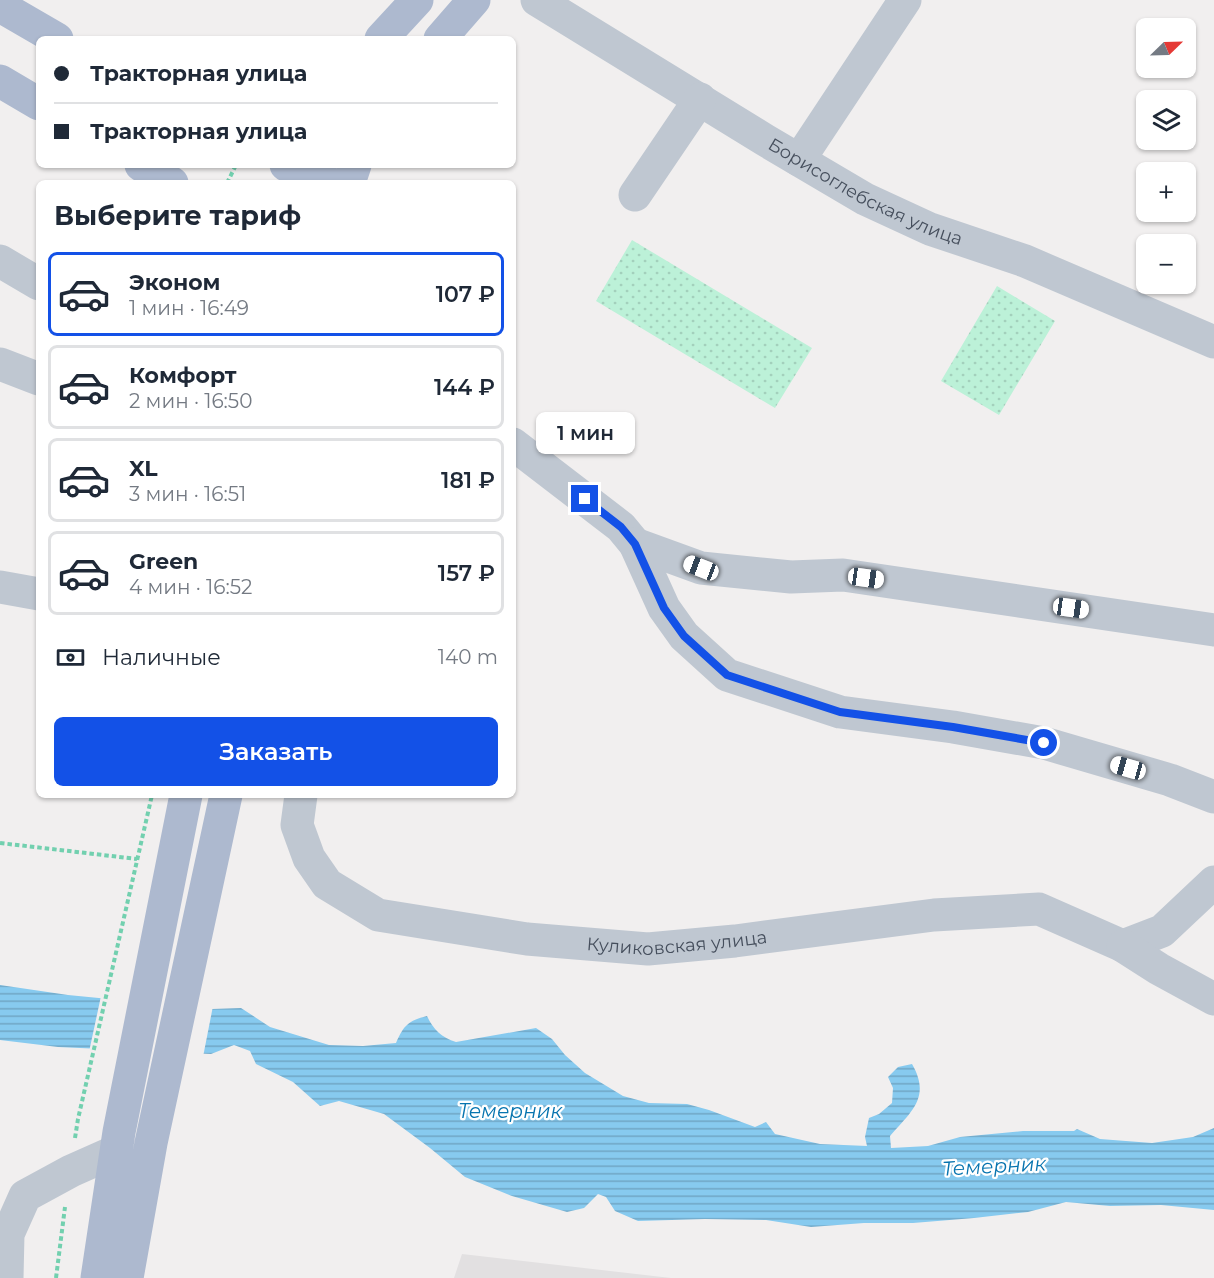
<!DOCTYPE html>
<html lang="ru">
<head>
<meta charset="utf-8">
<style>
	:root { --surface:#fff; --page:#f2f2f3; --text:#1f2937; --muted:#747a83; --line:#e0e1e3; --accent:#1351e7 }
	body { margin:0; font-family:Montserrat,sans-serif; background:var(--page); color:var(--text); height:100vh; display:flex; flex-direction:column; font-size:22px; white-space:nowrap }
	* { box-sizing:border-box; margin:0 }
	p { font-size:20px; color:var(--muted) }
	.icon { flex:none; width:33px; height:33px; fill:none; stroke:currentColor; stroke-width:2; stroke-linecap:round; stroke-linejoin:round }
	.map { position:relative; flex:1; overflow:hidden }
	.details { position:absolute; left:36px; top:180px; width:480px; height:618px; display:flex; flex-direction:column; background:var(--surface); border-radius:9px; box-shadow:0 2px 4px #0004 }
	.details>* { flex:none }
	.top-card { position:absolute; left:36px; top:36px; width:480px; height:132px; border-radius:9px; box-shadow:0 2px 4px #0004; display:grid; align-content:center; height:132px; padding:0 18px; background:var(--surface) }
	.needle { width:39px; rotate:67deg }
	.fabs { position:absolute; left:1136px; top:18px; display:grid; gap:12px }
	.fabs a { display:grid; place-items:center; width:60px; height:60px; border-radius:9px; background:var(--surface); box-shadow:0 2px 4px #0004; font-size:30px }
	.end { position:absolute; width:27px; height:27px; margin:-14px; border:8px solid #1351e7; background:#fff; box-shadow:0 0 0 3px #fff }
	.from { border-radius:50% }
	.bubble { position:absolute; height:42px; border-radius:9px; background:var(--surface); box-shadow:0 2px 4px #0004; font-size:20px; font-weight:600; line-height:42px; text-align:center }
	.car { position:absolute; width:18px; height:36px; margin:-18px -9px; border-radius:8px; box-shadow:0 0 4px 2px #0007; background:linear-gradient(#fff 24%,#345 0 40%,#fff 0 76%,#345 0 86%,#fff 0) }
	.top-card b { display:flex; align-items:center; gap:21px; height:57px; font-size:22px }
	.top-card b+b { border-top:2px solid var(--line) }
	.top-card i { width:15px; height:15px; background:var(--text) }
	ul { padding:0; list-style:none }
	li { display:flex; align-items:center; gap:18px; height:84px; margin:0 12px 9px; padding:0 6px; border:3px solid var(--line); border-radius:9px }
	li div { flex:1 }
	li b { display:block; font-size:22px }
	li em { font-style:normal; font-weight:600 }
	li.on { border-color:var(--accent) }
	li>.icon { width:54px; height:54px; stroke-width:1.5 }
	h2 { padding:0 18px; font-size:27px; line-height:72px }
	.pay { display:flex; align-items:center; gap:15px; height:66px; padding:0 18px; font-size:22px }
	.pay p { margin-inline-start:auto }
	.action { display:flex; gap:12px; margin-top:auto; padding:12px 18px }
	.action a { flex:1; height:69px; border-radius:9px; background:var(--accent); color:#fff; font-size:24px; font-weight:600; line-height:69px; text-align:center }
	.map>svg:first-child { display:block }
	.education { fill:#e2e0e1 }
	.park { fill:url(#park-dots) }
	.water { fill:url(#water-rules) }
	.pier { fill:#f1efef }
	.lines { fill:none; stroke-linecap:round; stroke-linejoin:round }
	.path { stroke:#72d0af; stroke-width:4; stroke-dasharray:4.5 3; stroke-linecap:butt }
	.minor { stroke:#bfc7d1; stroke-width:33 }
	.major { stroke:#adb9cf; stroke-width:33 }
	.route { stroke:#1351e7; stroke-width:8 }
	.labels { text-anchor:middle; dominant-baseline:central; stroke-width:4.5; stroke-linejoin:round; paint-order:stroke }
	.street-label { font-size:18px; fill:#464f5d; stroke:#fff }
	.water-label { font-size:20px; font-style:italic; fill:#0774af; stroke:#fff }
</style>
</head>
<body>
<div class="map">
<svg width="1214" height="1278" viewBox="0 0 1214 1278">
	<defs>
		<pattern id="park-dots" width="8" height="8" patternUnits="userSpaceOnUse" patternTransform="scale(1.5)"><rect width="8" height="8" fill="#bcf1d8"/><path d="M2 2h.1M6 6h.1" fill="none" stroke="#a3d0bc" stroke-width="1.8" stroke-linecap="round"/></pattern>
		<pattern id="water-rules" width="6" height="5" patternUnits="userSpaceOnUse" patternTransform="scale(1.5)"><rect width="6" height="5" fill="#87caef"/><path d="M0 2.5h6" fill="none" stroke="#70a6c5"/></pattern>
	</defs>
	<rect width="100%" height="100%" fill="#f1efef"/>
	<!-- education -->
	<path class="education" d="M462 1254 671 1278H454Z"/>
	<!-- park -->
	<path class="park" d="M632 240 812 348 775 408 596 301Z
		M997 286 1055 321 999 415 941 381Z"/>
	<!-- water -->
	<path class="water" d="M0 985 68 995 212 1009 241 1008 270 1027 329 1045 363 1046 396 1043C404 1025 408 1021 427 1016 433 1029 442 1038 456 1042L536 1028 552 1039 565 1055 585 1073 623 1096 649 1103 687 1104 709 1110 755 1127 766 1122 775 1134 820 1144 867 1146 865 1137 869 1118 879 1114 892 1103 893 1088 888 1077 898 1067 912 1064C931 1097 912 1111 890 1136L891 1148 928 1146 960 1137 1023 1131H1074L1077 1129 1100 1139 1152 1143 1193 1137 1214 1128V1210L1161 1205 1110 1206 1066 1202 1028 1212 974 1218 913 1223H864L811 1227 766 1220 705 1219 638 1221 615 1211 606 1197 598 1194 584 1208 567 1212 512 1196 465 1177 430 1148 384 1114 339 1101 320 1106 293 1082 256 1064 250 1051 234 1045 211 1054 58 1047 0 1040Z"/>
	<!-- pier -->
	<path class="pier" d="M101 996 213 1006 203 1057 89 1052Z"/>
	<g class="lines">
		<!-- path -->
		<path class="path" d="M227 183 236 165
			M0 843 137 859
			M75 1138 78 1119 152 795
			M56 1278 65 1207"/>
		<!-- minor -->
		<g class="minor">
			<path id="s1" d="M537 0 765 140 865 199 930 229 1025 261 1214 342"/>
			<path d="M799 160 905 0"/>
			<path d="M635 195 700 99"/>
			<path d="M0 261 39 284"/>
			<path d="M0 364 39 379"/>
			<path d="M513 444 621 527 635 544 664 608 684 636 727 675 840 712 953 727 1044 743 1170 780 1214 797"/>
			<path d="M635 544 701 568 791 577 843 575 1214 630"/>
			<path d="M0 587 39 594"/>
			<path id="s2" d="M301 795 297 825 309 858 327 884 378 915 527 939 648 949 735 941 934 915 1039 909 1123 946 1162 931 1214 882"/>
			<path d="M1123 946 1159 969 1214 999"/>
			<path d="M7 1278 8 1234 25 1196 71 1171 116 1151"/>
		</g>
		<!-- major -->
		<path class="major" d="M0 6 57 39
			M381 39 417 0
			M440 39 474 0
			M0 81 39 104
			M141 165 172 183
			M286 165 329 183
			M349 183 355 165
			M97 1278 119 1132 186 795
			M127 1278 151 1143 226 795"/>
	</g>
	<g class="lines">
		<!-- route -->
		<path class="route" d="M585 499 621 527 635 544 664 608 684 636 727 675 840 712 953 727 1044 743"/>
	</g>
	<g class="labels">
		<!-- street labels -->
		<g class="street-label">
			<text stroke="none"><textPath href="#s1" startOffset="381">Борисоглебская улица</textPath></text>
			<text stroke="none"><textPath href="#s2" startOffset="458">Куликовская улица</textPath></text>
		</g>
		<!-- water labels -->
		<g class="water-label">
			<text x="510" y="1111">Темерник</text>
			<text transform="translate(994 1166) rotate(-3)">Темерник</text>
		</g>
	</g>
</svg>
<div class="fabs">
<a><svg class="needle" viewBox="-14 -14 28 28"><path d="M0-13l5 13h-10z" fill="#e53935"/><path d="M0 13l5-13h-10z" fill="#747a83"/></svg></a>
<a><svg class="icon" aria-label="layers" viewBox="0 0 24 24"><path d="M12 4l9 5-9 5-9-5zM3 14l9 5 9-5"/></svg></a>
<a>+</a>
<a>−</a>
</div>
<i class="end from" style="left:1044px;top:743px"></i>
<i class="end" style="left:585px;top:499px"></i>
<div class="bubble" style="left:536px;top:412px;width:99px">1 мин</div>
<i class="car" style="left:701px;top:568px;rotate:291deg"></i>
<i class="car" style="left:866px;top:578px;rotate:98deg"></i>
<i class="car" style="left:1071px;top:608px;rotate:98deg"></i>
<i class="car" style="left:1128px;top:768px;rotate:286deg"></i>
<div class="top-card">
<b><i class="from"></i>Тракторная улица</b>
<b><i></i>Тракторная улица</b>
</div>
<section class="details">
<h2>Выберите тариф</h2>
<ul>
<li class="on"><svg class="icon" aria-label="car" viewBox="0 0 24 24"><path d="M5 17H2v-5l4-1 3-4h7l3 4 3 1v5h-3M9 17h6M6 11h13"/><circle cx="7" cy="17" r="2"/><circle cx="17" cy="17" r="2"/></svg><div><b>Эконом</b><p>1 мин · 16:49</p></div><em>107 ₽</em></li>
<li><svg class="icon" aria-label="car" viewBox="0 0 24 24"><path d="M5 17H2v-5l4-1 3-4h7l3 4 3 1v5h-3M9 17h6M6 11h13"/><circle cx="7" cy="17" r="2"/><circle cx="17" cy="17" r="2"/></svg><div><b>Комфорт</b><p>2 мин · 16:50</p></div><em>144 ₽</em></li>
<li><svg class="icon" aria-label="car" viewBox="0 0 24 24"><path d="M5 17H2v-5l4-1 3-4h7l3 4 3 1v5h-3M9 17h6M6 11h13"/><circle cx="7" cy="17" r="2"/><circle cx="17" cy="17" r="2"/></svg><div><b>XL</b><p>3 мин · 16:51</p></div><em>181 ₽</em></li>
<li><svg class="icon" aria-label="car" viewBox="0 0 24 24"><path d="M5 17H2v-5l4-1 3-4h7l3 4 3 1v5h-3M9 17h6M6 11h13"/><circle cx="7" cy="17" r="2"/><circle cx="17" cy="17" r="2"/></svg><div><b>Green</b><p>4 мин · 16:52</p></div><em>157 ₽</em></li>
</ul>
<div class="pay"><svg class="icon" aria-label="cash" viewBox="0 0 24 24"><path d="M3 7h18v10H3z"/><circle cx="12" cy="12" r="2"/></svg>Наличные<p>140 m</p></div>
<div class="action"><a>Заказать</a></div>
</section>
</div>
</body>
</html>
